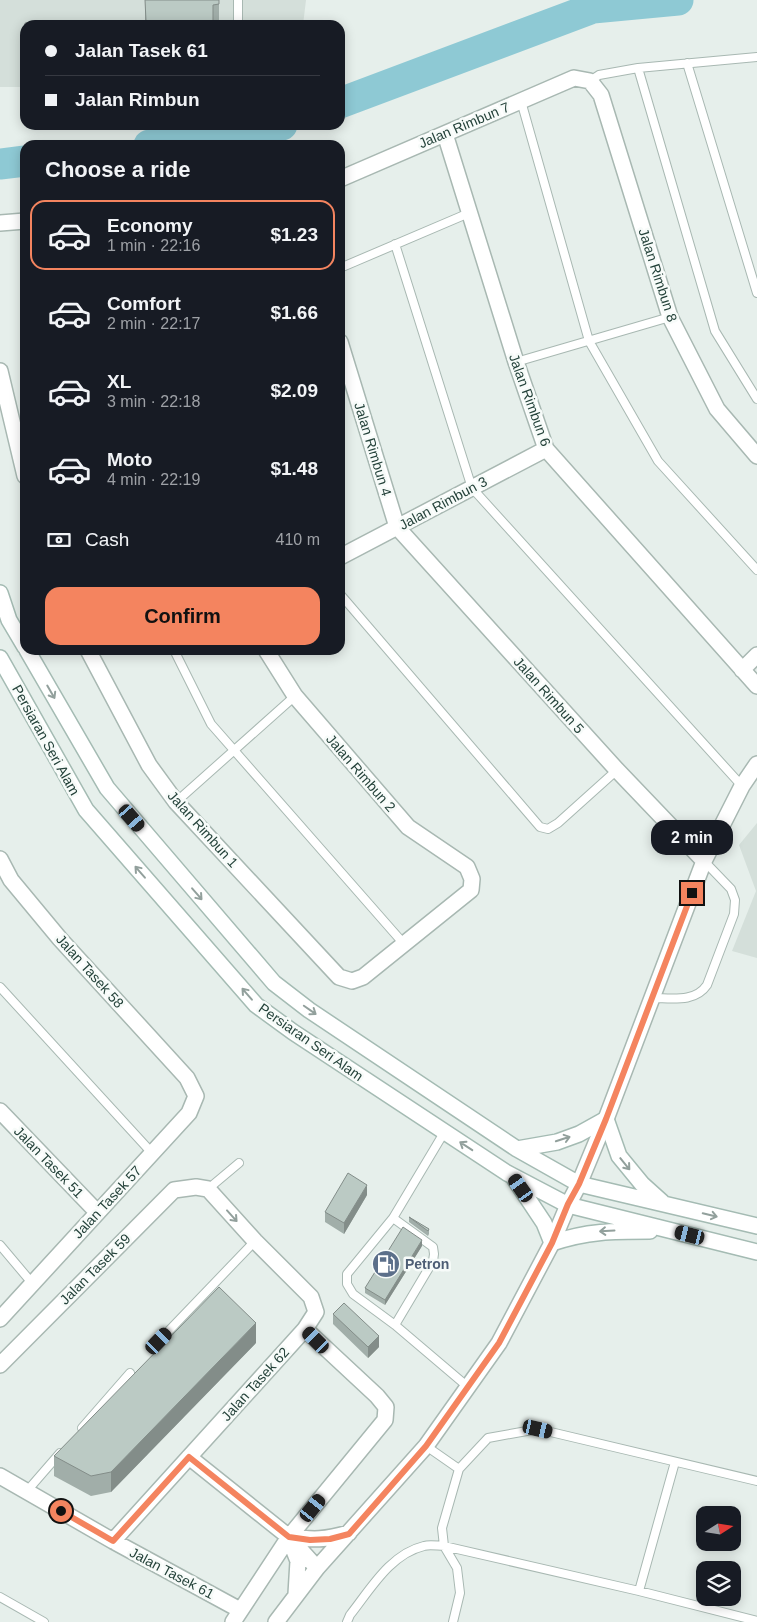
<!DOCTYPE html>
<html lang="en">
<head>
<meta charset="utf-8">
<style>
	:root { --surface:#171b24; --page:#242831; --text:#f1f3f6; --muted:#9ea1a6; --line:#363941; --accent:#f4845f }
	body { margin:0; font-family:Helvetica,sans-serif; background:var(--page); color:var(--text); height:100vh; display:flex; flex-direction:column; font-size:19px; white-space:nowrap }
	* { box-sizing:border-box; margin:0 }
	p { font-size:16px; color:var(--muted) }
	.icon { flex:none; width:28px; height:28px; fill:none; stroke:currentColor; stroke-width:2; stroke-linecap:round; stroke-linejoin:round }
	.map { position:relative; flex:1; overflow:hidden }
	.panel { position:absolute; left:20px; top:140px; width:325px; height:515px; display:flex; flex-direction:column; background:var(--surface); border-radius:15px; box-shadow:0 2px 12px #0003 }
	.panel>* { flex:none }
	.hud { position:absolute; left:20px; top:20px; width:325px; height:110px; border-radius:15px; box-shadow:0 2px 12px #0003; display:grid; align-content:center; height:110px; padding:0 25px; background:var(--surface) }
	.needle { width:32px; rotate:78deg }
	.tools { position:absolute; left:696px; top:1506px; display:grid; gap:10px }
	.tools a { display:grid; place-items:center; width:45px; height:45px; border-radius:10px; background:var(--surface); box-shadow:0 2px 12px #0003; font-size:25px }
	.end { position:absolute; width:22px; height:22px; margin:-11px; border:6px solid #f4845f; background:#111; box-shadow:0 0 0 2px #111 }
	.from { border-radius:50% }
	.bubble { position:absolute; height:35px; border-radius:15px; background:var(--surface); box-shadow:0 2px 12px #0003; font-size:16px; font-weight:800; line-height:35px; text-align:center }
	.car { position:absolute; width:15px; height:30px; margin:-15px -8px; border-radius:6px; box-shadow:0 0 4px 1px #0007; background:linear-gradient(#222 24%,#8ab4d8 0 40%,#222 0 76%,#8ab4d8 0 86%,#222 0) }
	.hud b { display:flex; align-items:center; gap:18px; height:48px; font-size:19px }
	.hud b+b { border-top:1px solid var(--line) }
	.hud i { width:12px; height:12px; background:var(--text) }
	ul { padding:0; list-style:none }
	li { display:flex; align-items:center; gap:15px; height:70px; margin:0 10px 8px; padding:0 15px; border:2px solid transparent; border-radius:15px }
	li div { flex:1 }
	li b { display:block; font-size:19px }
	li em { font-style:normal; font-weight:800 }
	li.active { border-color:var(--accent) }
	li>.icon { width:45px; height:45px; stroke-width:1.5 }
	h2 { padding:0 25px; font-size:22px; line-height:60px }
	.pay { display:flex; align-items:center; gap:12px; height:55px; padding:0 25px; font-size:19px }
	.pay p { margin-inline-start:auto }
	.cta { display:flex; gap:10px; margin-top:auto; padding:10px 25px }
	.cta a { flex:1; height:58px; border-radius:15px; background:var(--accent); color:#111; font-size:20px; font-weight:800; line-height:58px; text-align:center }
	.map>svg:first-child { display:block }
	.built { fill:#d4dfda }
	.lines { fill:none; stroke-linecap:round; stroke-linejoin:round }
	.river { stroke:#8ec9d4; stroke-width:31 }
	.lane-casing { stroke:#a8b8b2; stroke-width:10 }
	.street-casing { stroke:#a8b8b2; stroke-width:18 }
	.secondary-casing { stroke:#a4bbb3; stroke-width:18 }
	.lane { stroke:#fff; stroke-width:8 }
	.street { stroke:#fff; stroke-width:15 }
	.secondary { stroke:#fff; stroke-width:15 }
	.wall { fill:#a1aea9 }
	.shaded-wall { fill:#838d89 }
	.building { fill:#bbcac4; stroke:#838d89 }
	.oneway { stroke:#92a09c }
	.route { stroke:#f4845f; stroke-width:6 }
	.labels { text-anchor:middle; dominant-baseline:central; stroke-width:5; stroke-linejoin:round; paint-order:stroke }
	.street-label { font-size:14px; fill:#24423a; stroke:#f7fbf9 }
	.service-label { font-size:14px; font-weight:bold; fill:#4e5e75; stroke:#f7fbf9; text-anchor:start }
</style>
</head>
<body>
<div class="map">
<svg width="757" height="1622" viewBox="0 0 757 1622">
	<rect width="100%" height="100%" fill="#e6efeb"/>
	<!-- built -->
	<path class="built" d="M0 0H306L303 25H25V87H0Z
		M757 823V958L732 951 756 891 739 845Z"/>
	<g class="lines">
		<!-- river -->
		<path class="river" d="M340 103 593 8 678 0
			M149 145 271 129 282 125
			M0 164 25 161"/>
		<defs>
			<path id="lane" d="M238 25V0
				M757 57 638 68 715 331 757 399
				M687 63 757 293
				M590 81 599 75 638 68
				M521 101 589 341 658 461 757 570
				M395 244 472 488 742 786
				M340 268 469 213
				M516 362 670 317
				M340 594 540 827 548 829 558 823 617 770
				M174 650 211 724 404 944
				M176 802 295 696
				M0 987 152 1153
				M652 998C671 998 695 1003 707 985L734 914 735 900 731 889 704 861
				M445 1131 393 1218 347 1274V1284L353 1294 395 1325 468 1387
				M208 1189 239 1163
				M393 1218 433 1247 434 1254 433 1261 395 1325
				M0 1245 32 1283
				M159 1341 255 1241
				M82 1428 130 1373
				M426 1446 459 1469 442 1528 444 1546 457 1568 460 1593 453 1622
				M459 1469 488 1438 538 1429 757 1481
				M27 1491 60 1453
				M639 1591 675 1462
				M0 1597 44 1622
				M347 1622 350 1615C370 1590 390 1554 424 1546 430 1544 438 1546 444 1546L639 1591 757 1621"/>
			<path id="street" d="M445 134 516 362 546 449 757 686
				M340 179 574 78 590 81 601 95 670 317 717 409 757 456
				M0 223 25 221
				M340 342 397 527 617 770 704 861
				M0 371 25 476
				M340 557 546 449
				M88 650 149 765 176 802 339 977 352 981 363 977 471 890 472 879 467 867 408 827 295 696 266 650
				M742 670 757 655
				M0 859 11 880 60 939 187 1078 196 1096 189 1113 0 1319
				M0 1111 97 1212
				M0 1365 174 1190 196 1187 208 1189 255 1241 311 1297 316 1312 305 1329 113 1541
				M189 1457 289 1537 317 1568
				M0 1476 113 1541 240 1610
				M289 1537C314 1540 325 1540 349 1533
				M291 1543 298 1561 296 1594
				M233 1622 289 1537 385 1420 386 1407 377 1396 305 1329
				M276 1622 317 1568 426 1446 499 1343 552 1243 568 1205 579 1184 606 1119 704 861 742 786 757 764"/>
			<path id="secondary" d="M0 593 9 620 25 647
				M27 650 107 788 274 983 309 1010 517 1149 579 1184 757 1226
				M0 658 86 810 256 1005 293 1032 507 1173 568 1205 757 1252
				M517 1149 557 1142 579 1134 606 1119 619 1156 642 1184 662 1202
				M514 1178 544 1223 552 1243C587 1231 614 1231 650 1231"/>
		</defs>
		<!-- lane casing -->
		<use href="#lane" class="lane-casing"/>
		<!-- street casing -->
		<use href="#street" class="street-casing"/>
		<!-- secondary casing -->
		<use href="#secondary" class="secondary-casing"/>
		<!-- lane -->
		<use href="#lane" class="lane"/>
		<!-- street -->
		<use href="#street" class="street"/>
		<!-- secondary -->
		<use href="#secondary" class="secondary"/>
	</g>
	<!-- wall -->
	<path class="wall" d="M145 0H219V24L145 21Z
		M367 1195 344 1234 325 1222V1212Z
		M409 1217 429 1229V1234L428 1236 409 1222Z
		M422 1246 385 1305 365 1293V1288Z
		M333 1314 379 1347 368 1358 333 1324Z
		M256 1343 111 1492 91 1496 54 1476V1456Z"/>
	<!-- shaded-wall -->
	<path class="shaded-wall" d="M367 1185V1195L344 1234V1223Z
		M422 1240V1246L385 1305V1300Z
		M256 1323V1343L111 1492V1472Z
		M379 1336V1347L368 1358V1347Z"/>
	<!-- building -->
	<path class="building" d="M145 0H219V4L213 5V25H25V23L146 21Z
		M348 1173 367 1185 344 1223 325 1212Z
		M409 1217 429 1229 428 1231Z
		M403 1227 422 1240 385 1300 365 1288Z
		M219 1287 256 1323 111 1472 91 1476 54 1456Z
		M344 1303 379 1336 368 1347 333 1314Z"/>
	<!-- one-way arrows -->
	<defs><path id="oneway-shaft" d="M-6 0H5M1.5-3L5.5 0L1.5 3" fill="none" stroke-width="1.6" stroke-linecap="round" stroke-linejoin="round" transform="scale(1.25)"/></defs>
	<g class="oneway">
		<use href="#oneway-shaft" transform="translate(51 692) rotate(60)"/>
		<use href="#oneway-shaft" transform="translate(140 872) rotate(-131)"/>
		<use href="#oneway-shaft" transform="translate(197 894) rotate(49)"/>
		<use href="#oneway-shaft" transform="translate(247 994) rotate(-131)"/>
		<use href="#oneway-shaft" transform="translate(310 1010) rotate(35)"/>
		<use href="#oneway-shaft" transform="translate(563 1139) rotate(-18)"/>
		<use href="#oneway-shaft" transform="translate(466 1146) rotate(-147)"/>
		<use href="#oneway-shaft" transform="translate(625 1164) rotate(51)"/>
		<use href="#oneway-shaft" transform="translate(710 1215) rotate(14)"/>
		<use href="#oneway-shaft" transform="translate(232 1216) rotate(48)"/>
		<use href="#oneway-shaft" transform="translate(607 1231) rotate(177)"/>
	</g>
	<g class="lines">
		<!-- route -->
		<path class="route" d="M61 1511 113 1541 189 1457 289 1537 310 1540 330 1539 349 1534 426 1446 499 1343 552 1243 568 1204 579 1184 606 1119 692 893"/>
	</g>
	<!-- icons -->
	<defs>
		<symbol id="fuel-disc" viewBox="-11 -11 22 22"><circle r="9.5" fill="#5c6f8a" stroke="#f7fbf9"/><path d="M-5.5-6h7V0h2V4h1.3V-2.5L3-4.5l.8-.8L6-3V5H2.5V1h-1V6h-7ZM-4.2-4.7v3.2H.2V-4.7Z" fill="#fff"/></symbol>
	</defs>
	<g fill-rule="evenodd">
		<use href="#fuel-disc" x="370" y="1248" width="32" height="32"/>
	</g>
	<g class="labels">
		<!-- street labels -->
		<g class="street-label">
			<text transform="translate(464 125) rotate(-23)">Jalan Rimbun 7</text>
			<text transform="translate(658 275) rotate(72)">Jalan Rimbun 8</text>
			<text transform="translate(530 400) rotate(70)">Jalan Rimbun 6</text>
			<text transform="translate(373 449) rotate(73)">Jalan Rimbun 4</text>
			<text transform="translate(443 503) rotate(-28)">Jalan Rimbun 3</text>
			<text transform="translate(549 695) rotate(48)">Jalan Rimbun 5</text>
			<text transform="translate(46 740) rotate(61)">Persiaran Seri Alam</text>
			<text transform="translate(361 773) rotate(49)">Jalan Rimbun 2</text>
			<text transform="translate(203 829) rotate(48)">Jalan Rimbun 1</text>
			<text transform="translate(90 971) rotate(48)">Jalan Tasek 58</text>
			<text transform="translate(311 1042) rotate(35)">Persiaran Seri Alam</text>
			<text transform="translate(49 1162) rotate(46)">Jalan Tasek 51</text>
			<text transform="translate(107 1202) rotate(-47)">Jalan Tasek 57</text>
			<text transform="translate(95 1269) rotate(-45)">Jalan Tasek 59</text>
			<text transform="translate(255 1384) rotate(-48)">Jalan Tasek 62</text>
			<text transform="translate(172 1573) rotate(28)">Jalan Tasek 61</text>
		</g>
		<!-- service labels -->
		<g class="service-label">
			<text x="405" y="1264">Petron</text>
		</g>
	</g>
</svg>
<div class="tools">
<a><svg class="needle" viewBox="-14 -14 28 28"><path d="M0-13l5 13h-10z" fill="#e53935"/><path d="M0 13l5-13h-10z" fill="#9ea1a6"/></svg></a>
<a><svg class="icon" aria-label="layers" viewBox="0 0 24 24"><path d="M12 4l9 5-9 5-9-5zM3 14l9 5 9-5"/></svg></a>
</div>
<i class="end from" style="left:61px;top:1511px"></i>
<i class="end" style="left:692px;top:893px"></i>
<div class="bubble" style="left:651px;top:820px;width:82px">2 min</div>
<i class="car" style="left:132px;top:818px;rotate:139deg"></i>
<i class="car" style="left:521px;top:1188px;rotate:325deg"></i>
<i class="car" style="left:690px;top:1235px;rotate:284deg"></i>
<i class="car" style="left:316px;top:1340px;rotate:315deg"></i>
<i class="car" style="left:159px;top:1341px;rotate:44deg"></i>
<i class="car" style="left:538px;top:1429px;rotate:103deg"></i>
<i class="car" style="left:313px;top:1508px;rotate:39deg"></i>
<div class="hud">
<b><i class="from"></i>Jalan Tasek 61</b>
<b><i></i>Jalan Rimbun</b>
</div>
<section class="panel">
<h2>Choose a ride</h2>
<ul>
<li class="active"><svg class="icon" aria-label="car" viewBox="0 0 24 24"><path d="M5 17H2v-5l4-1 3-4h7l3 4 3 1v5h-3M9 17h6M6 11h13"/><circle cx="7" cy="17" r="2"/><circle cx="17" cy="17" r="2"/></svg><div><b>Economy</b><p>1 min · 22:16</p></div><em>$1.23</em></li>
<li><svg class="icon" aria-label="car" viewBox="0 0 24 24"><path d="M5 17H2v-5l4-1 3-4h7l3 4 3 1v5h-3M9 17h6M6 11h13"/><circle cx="7" cy="17" r="2"/><circle cx="17" cy="17" r="2"/></svg><div><b>Comfort</b><p>2 min · 22:17</p></div><em>$1.66</em></li>
<li><svg class="icon" aria-label="car" viewBox="0 0 24 24"><path d="M5 17H2v-5l4-1 3-4h7l3 4 3 1v5h-3M9 17h6M6 11h13"/><circle cx="7" cy="17" r="2"/><circle cx="17" cy="17" r="2"/></svg><div><b>XL</b><p>3 min · 22:18</p></div><em>$2.09</em></li>
<li><svg class="icon" aria-label="car" viewBox="0 0 24 24"><path d="M5 17H2v-5l4-1 3-4h7l3 4 3 1v5h-3M9 17h6M6 11h13"/><circle cx="7" cy="17" r="2"/><circle cx="17" cy="17" r="2"/></svg><div><b>Moto</b><p>4 min · 22:19</p></div><em>$1.48</em></li>
</ul>
<div class="pay"><svg class="icon" aria-label="cash" viewBox="0 0 24 24"><path d="M3 7h18v10H3z"/><circle cx="12" cy="12" r="2"/></svg>Cash<p>410 m</p></div>
<div class="cta"><a>Confirm</a></div>
</section>
</div>
</body>
</html>
